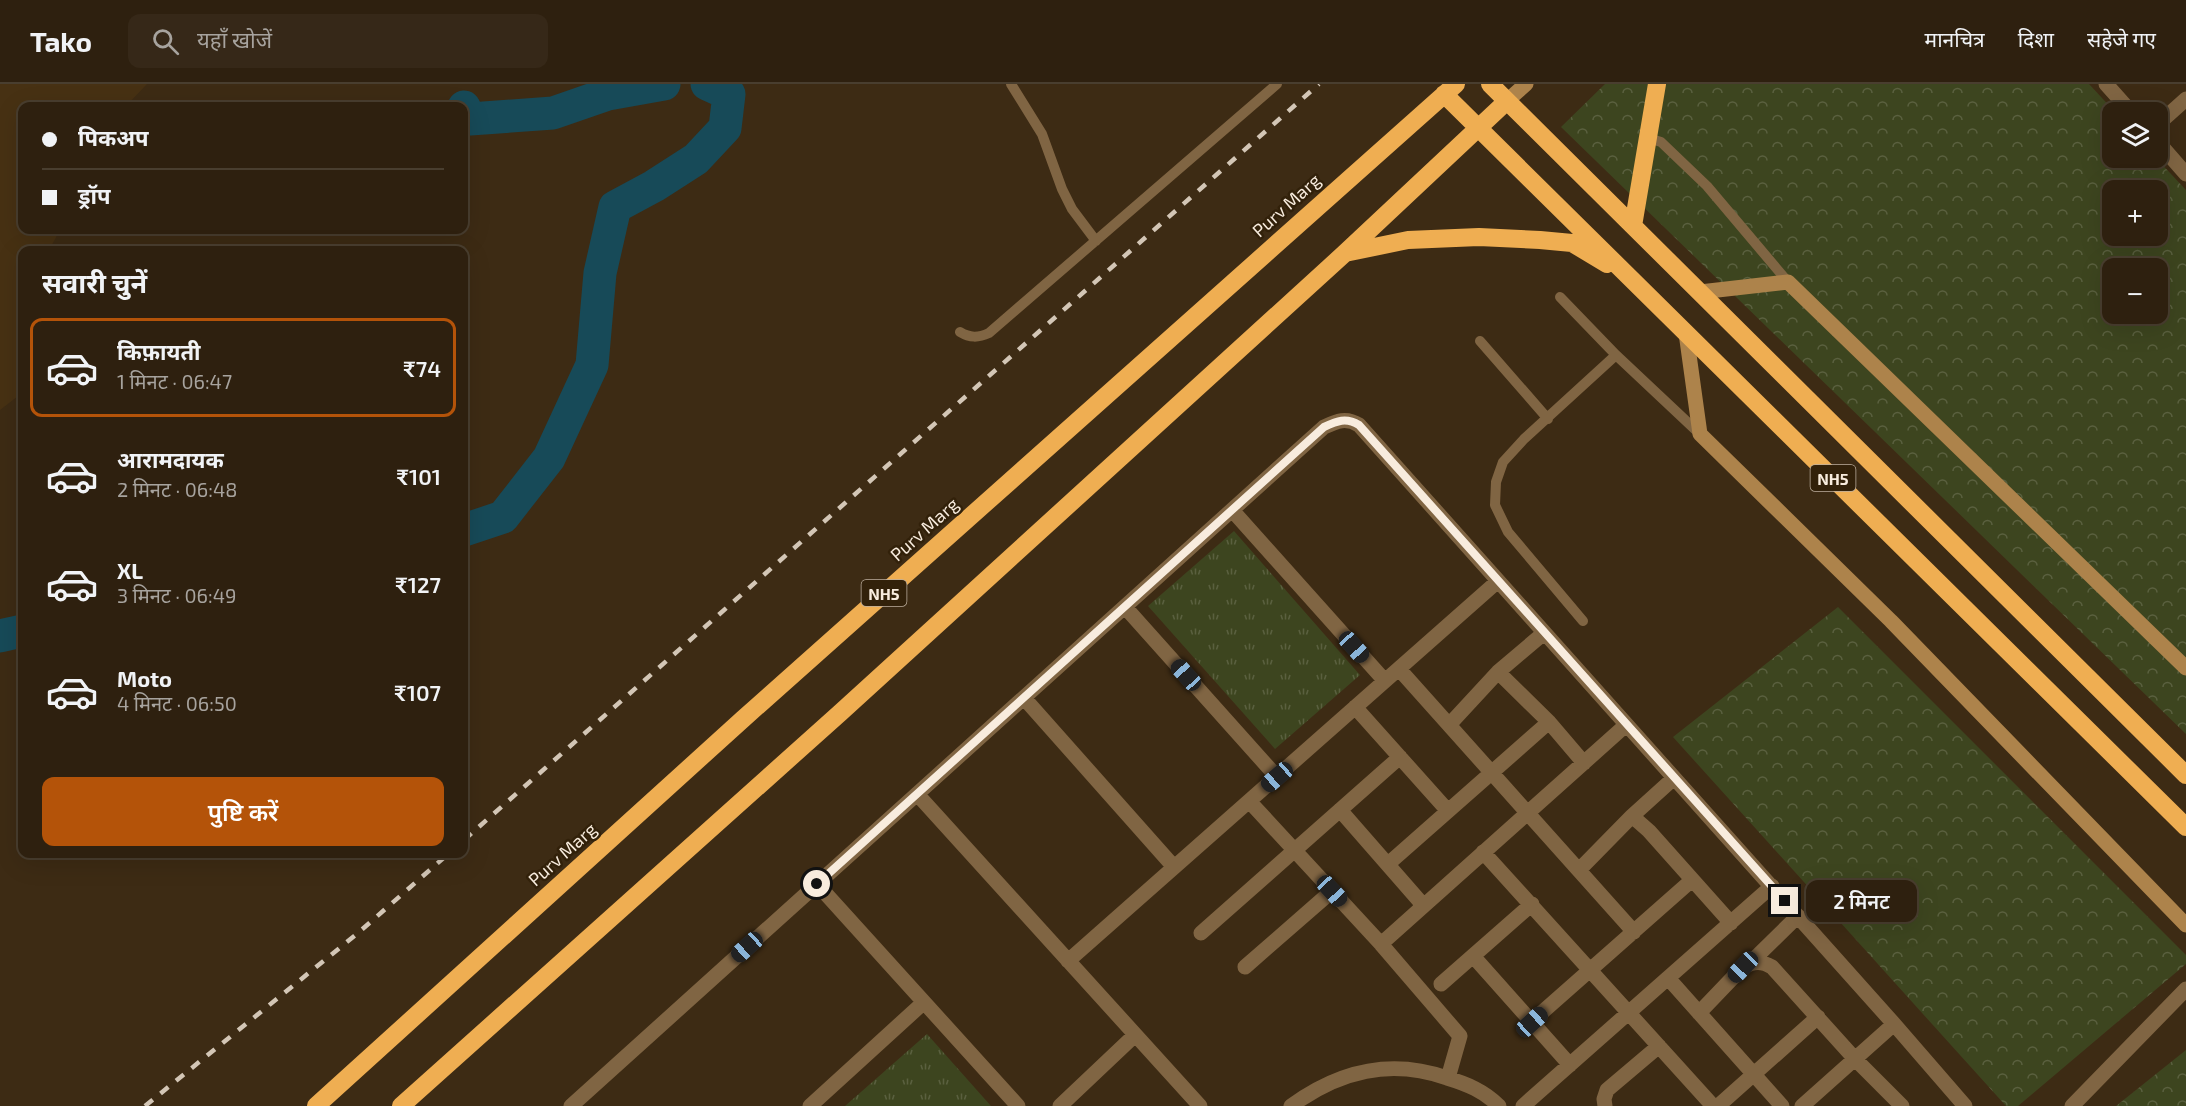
<!DOCTYPE html>
<html lang="hi">
<head>
<meta charset="utf-8">
<style>
	:root { --surface:#2e200f; --page:#362818; --text:#f1f3f6; --muted:#a7a39e; --line:#493e2f; --accent:#b45309 }
	body { margin:0; font-family:"Exo 2","Noto Sans Devanagari",sans-serif; background:var(--page); color:var(--text); height:100vh; display:flex; flex-direction:column; font-size:22px; white-space:nowrap }
	* { box-sizing:border-box; margin:0 }
	p { font-size:20px; color:var(--muted) }
	.icon { flex:none; width:33px; height:33px; fill:none; stroke:currentColor; stroke-width:2; stroke-linecap:round; stroke-linejoin:round }
	.map { position:relative; flex:1; overflow:hidden }
	.panel { position:absolute; left:18px; top:162px; width:450px; height:612px; display:flex; flex-direction:column; background:var(--surface); border-radius:12px; box-shadow:0 6px 24px #0002,0 0 0 2px var(--line) }
	.panel>* { flex:none }
	.guide { position:absolute; left:18px; top:18px; width:450px; height:132px; border-radius:12px; box-shadow:0 6px 24px #0002,0 0 0 2px var(--line); display:grid; align-content:center; height:132px; padding:0 24px; background:var(--surface) }
	.controls { position:absolute; left:2102px; top:18px; display:grid; gap:12px }
	.controls a { display:grid; place-items:center; width:66px; height:66px; border-radius:12px; background:var(--surface); box-shadow:0 6px 24px #0002,0 0 0 2px var(--line); font-size:30px }
	.end { position:absolute; width:27px; height:27px; margin:-14px; border:8px solid #f8ecde; background:#111; box-shadow:0 0 0 3px #111 }
	.from { border-radius:50% }
	.bubble { position:absolute; height:42px; border-radius:12px; background:var(--surface); box-shadow:0 6px 24px #0002,0 0 0 2px var(--line); font-size:20px; font-weight:600; line-height:42px; text-align:center }
	.car { position:absolute; width:18px; height:36px; margin:-18px -9px; border-radius:8px; box-shadow:0 0 4px 2px #0007; background:linear-gradient(#222 24%,#8ab4d8 0 40%,#222 0 76%,#8ab4d8 0 86%,#222 0) }
	.guide b { display:flex; align-items:center; gap:21px; height:57px; font-size:22px }
	.guide b+b { border-top:2px solid var(--line) }
	.guide i { width:15px; height:15px; background:var(--text) }
	ul { padding:0; list-style:none }
	li { display:flex; align-items:center; gap:18px; height:99px; margin:0 12px 9px; padding:0 12px; border:3px solid transparent; border-radius:12px }
	li div { flex:1 }
	li b { display:block; font-size:22px }
	li em { font-style:normal; font-weight:600 }
	li.current { border-color:var(--accent) }
	li>.icon { width:54px; height:54px; stroke-width:1.5 }
	h2 { padding:0 24px; font-size:27px; line-height:72px }
	.action { display:flex; gap:12px; margin-top:auto; padding:12px 24px }
	.action a { flex:1; height:69px; border-radius:12px; background:var(--accent); color:#fff; font-size:24px; font-weight:600; line-height:69px; text-align:center }
	header { display:flex; align-items:center; gap:36px; box-sizing:border-box; height:84px; padding:0 30px; background:var(--surface); border-bottom:2px solid var(--line) }
	header strong { font-size:28px }
	nav { display:flex; gap:33px; margin-inline-start:auto; font-size:21px }
	.search { width:420px; height:54px; background:var(--page); display:flex; align-items:center; gap:15px; box-sizing:border-box; padding:0 21px; border-radius:12px; color:var(--muted); font-size:22px }
	.map>svg:first-child { display:block }
	.built { fill:#473113 }
	.grass { fill:url(#grass-tufts) }
	.forest { fill:url(#forest-crowns); fill-rule:evenodd }
	.lines { fill:none; stroke-linecap:round; stroke-linejoin:round }
	.river { stroke:#174a58; stroke-width:33 }
	.lane { stroke:#806543; stroke-width:10 }
	.street { stroke:#806543; stroke-width:15 }
	.secondary { stroke:#ad834b; stroke-width:15 }
	.highway { stroke:#efae52; stroke-width:18 }
	.rail { stroke:#d3c6b6; stroke-width:4.5; stroke-dasharray:10 10; stroke-linecap:butt }
	.route { stroke:#f8ecde; stroke-width:8 }
	.labels { text-anchor:middle; dominant-baseline:central; stroke-width:5; stroke-linejoin:round; paint-order:stroke }
	.shield { fill:#32210a; stroke:#bdaf9e; stroke-width:1.5 }
	.shield-label { font-size:16px; font-weight:bold; fill:#f8ecde }
	.street-label { font-size:18px; fill:#f8ecde; stroke:#32210a }
</style>
</head>
<body>
<header>
<strong>Tako</strong>
<div class="search"><svg class="icon" aria-label="search" viewBox="0 0 24 24"><circle cx="10" cy="10" r="6"/><path d="M15 15l6 6"/></svg>यहाँ खोजें</div>
<nav><a>मानचित्र</a><a>दिशा</a><a>सहेजे गए</a></nav>
</header>
<div class="map">
<svg width="2186" height="1022" viewBox="0 0 2186 1022">
	<defs>
		<pattern id="grass-tufts" width="24" height="20" patternUnits="userSpaceOnUse" patternTransform="scale(1.5)"><rect width="24" height="20" fill="#3d451f"/><path d="M3 7l-1-3M5 7V3M7 7l1-3M15 17l-1-3M17 17v-4M19 17l1-3" fill="none" stroke="#5a603f"/></pattern>
		<pattern id="forest-crowns" width="20" height="18" patternUnits="userSpaceOnUse" patternTransform="scale(1.5)"><rect width="20" height="18" fill="#3d451f"/><path d="M2 6a3 3 0 1 1 6 0M12 15a3 3 0 1 1 6 0" fill="none" stroke="#5a603f"/></pattern>
	</defs>
	<rect width="100%" height="100%" fill="#3d2b14"/>
	<!-- built -->
	<path class="built" d="M0 0H147L126 22H22V146H60L49 166H22V309L0 326Z"/>
	<!-- grass -->
	<path class="grass" d="M1234 447 1360 591 1275 665 1148 522Z
		M927 950 991 1022H845Z"/>
	<!-- forest -->
	<path class="forest" d="M1605 0H2089L2115 28H2112V74H2156L2186 106V650L1561 43ZM2112 106H2157V152H2112ZM2112 184H2157V230H2112Z
		M1838 523 2186 871V880L2018 1022H2006L1673 653Z
		M2186 966V1022H2116Z"/>
	<g class="lines">
		<!-- river -->
		<path class="river" d="M464 23 470 35 553 29 608 10 664 0
			M464 446 503 433 549 374 592 281 600 189 615 123 654 102 696 75 725 44 729 10 707 0
			M0 552 22 547"/>
		<!-- lane -->
		<path class="lane" d="M1011 0 1042 50 1062 105 1072 125 1096 157
			M1648 54 1661 58 1707 102 1788 198
			M1560 213 1616 271 1700 350
			M960 248C970 254 978 254 989 249L1277 0
			M1480 257 1548 335
			M1583 537 1508 448 1495 421 1496 398 1503 378 1524 355 1616 271"/>
		<!-- street -->
		<path class="street" d="M2106 0 2131 28
			M2157 41 2186 15
			M2157 57 2186 90
			M1232 426 1385 597
			M1125 523 1277 693
			M1399 585 1634 848
			M1498 588 1549 638 1584 679
			M1024 614 1174 783
			M1355 623 1448 727
			M1449 641 1498 588 1544 549
			M917 710 1200 1022
			M1249 717 1381 860 1460 952 1448 994
			M1340 726 1423 821
			M1632 732 1649 747 1731 839
			M1483 768 1713 1022
			M1388 780 1549 638
			M1579 786 1632 732 1674 694
			M817 800 1018 1022
			M1201 849 1400 673
			M1381 860 1626 641
			M1473 872 1570 981
			M1068 877 1498 497
			M1750 879 1798 832
			M1245 883 1332 807
			M1668 894 1782 1022
			M1441 900 1532 820
			M1699 929 1743 883C1754 877 1762 877 1772 883L1855 975 1902 1022
			M1531 938 1692 796
			M571 1022 1324 343C1337 337 1346 333 1359 341L1894 940 1965 1022
			M810 1022 923 919
			M1060 1022 1135 951
			M1291 1022C1339 987 1390 974 1447 994 1467 1000 1484 1007 1499 1022
			M1523 1022 1772 802
			M1605 1022 1604 1015 1607 1006 1659 962
			M1718 1022 1818 933
			M1802 1022 1894 940
			M2072 1022 2186 905"/>
		<!-- secondary -->
		<path class="secondary" d="M1507 17 1526 0
			M1700 208 1788 198 2186 584
			M1686 249 1700 350 1891 537 2186 841"/>
		<!-- highway -->
		<path class="highway" d="M1490 0 2186 691
			M1444 10 2186 743
			M1633 142 1657 0
			M1345 169 1408 156 1479 153 1540 156 1572 159 1607 180
			M316 1022 743 635 1456 0
			M401 1022 840 629 1345 169 1507 17"/>
		<!-- rail -->
		<path class="rail" d="M464 756 1319 0
			M145 1022 358 849 448 770"/>
	</g>
	<g class="lines">
		<!-- route -->
		<path class="route" d="M817 800 1324 343C1337 337 1346 333 1359 341L1785 817"/>
	</g>
	<g class="labels">
		<!-- shield labels -->
		<g class="shield">
			<rect x="1810.5" y="381" width="45" height="26" rx="4.5"/>
			<rect x="861.5" y="496" width="45" height="26" rx="4.5"/>
		</g>
		<g class="shield-label">
			<text x="1833" y="394">NH5</text>
			<text x="884" y="509">NH5</text>
		</g>
		<!-- street labels -->
		<g class="street-label">
			<text transform="translate(1286 121) rotate(-42)">Purv Marg</text>
			<text transform="translate(924 445) rotate(-42)">Purv Marg</text>
			<text transform="translate(562 770) rotate(-42)">Purv Marg</text>
		</g>
	</g>
</svg>
<div class="controls">
<a><svg class="icon" aria-label="layers" viewBox="0 0 24 24"><path d="M12 4l9 5-9 5-9-5zM3 14l9 5 9-5"/></svg></a>
<a>+</a>
<a>−</a>
</div>
<i class="end from" style="left:817px;top:800px"></i>
<i class="end" style="left:1785px;top:817px"></i>
<div class="bubble" style="left:1806px;top:796px;width:111px">2 मिनट</div>
<i class="car" style="left:1354px;top:563px;rotate:138deg"></i>
<i class="car" style="left:1186px;top:591px;rotate:318deg"></i>
<i class="car" style="left:1277px;top:693px;rotate:229deg"></i>
<i class="car" style="left:1332px;top:807px;rotate:137deg"></i>
<i class="car" style="left:747px;top:863px;rotate:228deg"></i>
<i class="car" style="left:1743px;top:883px;rotate:224deg"></i>
<i class="car" style="left:1532px;top:938px;rotate:48deg"></i>
<div class="guide">
<b><i class="from"></i>पिकअप</b>
<b><i></i>ड्रॉप</b>
</div>
<section class="panel">
<h2>सवारी चुनें</h2>
<ul>
<li class="current"><svg class="icon" aria-label="car" viewBox="0 0 24 24"><path d="M5 17H2v-5l4-1 3-4h7l3 4 3 1v5h-3M9 17h6M6 11h13"/><circle cx="7" cy="17" r="2"/><circle cx="17" cy="17" r="2"/></svg><div><b>किफ़ायती</b><p>1 मिनट · 06:47</p></div><em>₹74</em></li>
<li><svg class="icon" aria-label="car" viewBox="0 0 24 24"><path d="M5 17H2v-5l4-1 3-4h7l3 4 3 1v5h-3M9 17h6M6 11h13"/><circle cx="7" cy="17" r="2"/><circle cx="17" cy="17" r="2"/></svg><div><b>आरामदायक</b><p>2 मिनट · 06:48</p></div><em>₹101</em></li>
<li><svg class="icon" aria-label="car" viewBox="0 0 24 24"><path d="M5 17H2v-5l4-1 3-4h7l3 4 3 1v5h-3M9 17h6M6 11h13"/><circle cx="7" cy="17" r="2"/><circle cx="17" cy="17" r="2"/></svg><div><b>XL</b><p>3 मिनट · 06:49</p></div><em>₹127</em></li>
<li><svg class="icon" aria-label="car" viewBox="0 0 24 24"><path d="M5 17H2v-5l4-1 3-4h7l3 4 3 1v5h-3M9 17h6M6 11h13"/><circle cx="7" cy="17" r="2"/><circle cx="17" cy="17" r="2"/></svg><div><b>Moto</b><p>4 मिनट · 06:50</p></div><em>₹107</em></li>
</ul>
<div class="action"><a>पुष्टि करें</a></div>
</section>
</div>
</body>
</html>
